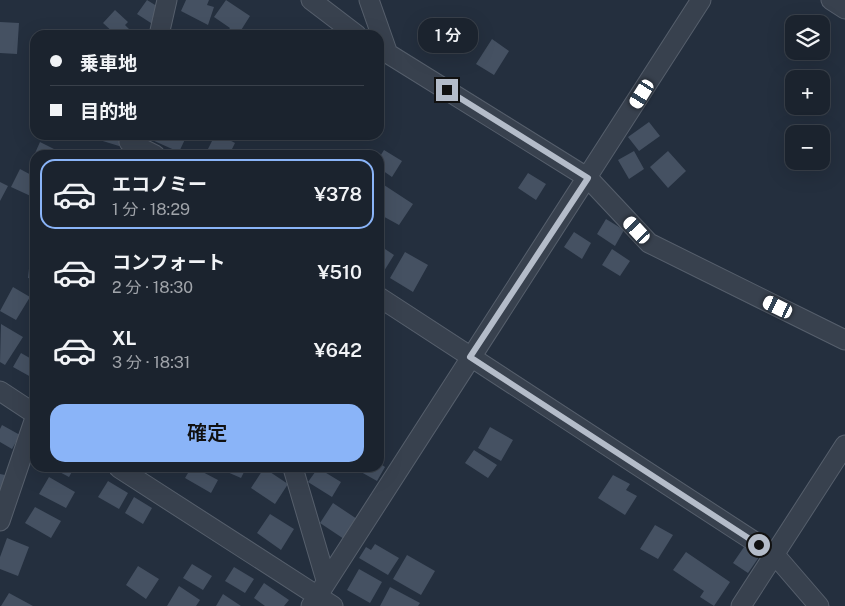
<!DOCTYPE html>
<html lang="ja">
<head>
<meta charset="utf-8">
<style>
	:root { --surface:#1b232e; --page:#242b36; --text:#f1f3f6; --muted:#a0a4aa; --line:#39404a; --accent:#8ab4f8 }
	body { margin:0; font-family:"Public Sans","Noto Sans JP",sans-serif; background:var(--page); color:var(--text); height:100vh; display:flex; flex-direction:column; font-size:19px; white-space:nowrap }
	* { box-sizing:border-box; margin:0 }
	p { font-size:16px; color:var(--muted) }
	.icon { flex:none; width:28px; height:28px; fill:none; stroke:currentColor; stroke-width:2; stroke-linecap:round; stroke-linejoin:round }
	.map { position:relative; flex:1; overflow:hidden }
	.sheet { position:absolute; left:30px; top:150px; width:354px; height:322px; display:flex; flex-direction:column; background:var(--surface); border-radius:15px; box-shadow:0 5px 20px #0002,0 0 0 1px var(--line) }
	.sheet>* { flex:none }
	.banner { position:absolute; left:30px; top:30px; width:354px; height:110px; border-radius:15px; box-shadow:0 5px 20px #0002,0 0 0 1px var(--line); display:grid; align-content:center; height:110px; padding:0 20px; background:var(--surface) }
	.fabs { position:absolute; left:785px; top:15px; display:grid; gap:10px }
	.fabs a { display:grid; place-items:center; width:45px; height:45px; border-radius:10px; background:var(--surface); box-shadow:0 5px 20px #0002,0 0 0 1px var(--line); font-size:25px }
	.end { position:absolute; width:22px; height:22px; margin:-11px; border:6px solid #b4bcc9; background:#111; box-shadow:0 0 0 2px #111 }
	.from { border-radius:50% }
	.bubble { position:absolute; height:35px; border-radius:15px; background:var(--surface); box-shadow:0 5px 20px #0002,0 0 0 1px var(--line); font-size:16px; font-weight:600; line-height:35px; text-align:center }
	.car { position:absolute; width:15px; height:30px; margin:-15px -8px; border-radius:6px; box-shadow:0 0 4px 1px #0007; background:linear-gradient(#fff 24%,#345 0 40%,#fff 0 76%,#345 0 86%,#fff 0) }
	.banner b { display:flex; align-items:center; gap:18px; height:48px; font-size:19px }
	.banner b+b { border-top:1px solid var(--line) }
	.banner i { width:12px; height:12px; background:var(--text) }
	ul { padding:9px 0 0; list-style:none }
	li { display:flex; align-items:center; gap:15px; height:70px; margin:0 10px 8px; padding:0 10px; border:2px solid transparent; border-radius:15px }
	li div { flex:1 }
	li b { display:block; font-size:19px }
	li em { font-style:normal; font-weight:600 }
	li.active { border-color:var(--accent) }
	li>.icon { width:45px; height:45px; stroke-width:1.5 }
	.primary-button { display:flex; gap:10px; margin-top:auto; padding:10px 20px }
	.primary-button a { flex:1; height:58px; border-radius:15px; background:var(--accent); color:#111; font-size:20px; font-weight:600; line-height:58px; text-align:center }
	.map>svg:first-child { display:block }
	.building { fill:#455162 }
	.lines { fill:none; stroke-linecap:round; stroke-linejoin:round }
	.minor-casing { stroke:#565f6c; stroke-width:21 }
	.minor { stroke:#38414e; stroke-width:19 }
	.route { stroke:#b4bcc9; stroke-width:6 }
</style>
</head>
<body>
<div class="map">
<svg width="845" height="606" viewBox="0 0 845 606">
	<rect width="100%" height="100%" fill="#242f3e"/>
	<!-- building -->
	<path class="building" d="M147 0 160 8 153 18 157 20 154 25 137 14Z
		M186 0H209L207 5 214 7 208 25 181 11Z
		M226 0 250 16 238 35H225L230 28 214 17Z
		M115 10 128 22 125 25 135 35H116L103 23Z
		M0 22 19 23 17 54 0 53Z
		M492 39 509 51 494 75 476 64Z
		M649 122 660 136 639 151 628 137Z
		M94 135H122L119 146 93 138Z
		M154 135H187L179 152 152 140Z
		M215 135H220L235 143 229 155H205Z
		M40 142 66 155H35V161L32 160Z
		M384 150 402 161 392 177 379 168V158Z
		M634 151 644 169 629 179 618 160Z
		M668 151 686 171 668 188 650 167Z
		M20 169 35 177V198L11 187Z
		M528 173 546 184 536 200 518 188Z
		M0 182 8 186 0 201Z
		M384 185 413 204 399 225 379 214V193Z
		M606 219 624 230 615 246 597 234Z
		M574 232 591 243 582 259 564 247Z
		M379 245 394 255 384 271 379 267Z
		M612 249 630 261 620 276 602 265Z
		M405 252 428 265 413 292 390 278Z
		M30 259H35V279L28 278Z
		M13 287 30 297 16 320 0 311Z
		M1 324 23 337 5 365 0 362Z
		M35 334V347L29 344Z
		M21 353 35 361V369L31 377 13 367Z
		M2 425 20 435 12 449 0 442V429Z
		M490 427 513 440 501 461 478 448Z
		M474 450 497 465 488 478 465 463Z
		M379 463 385 467 377 481 354 468H379Z
		M52 468H74L69 477Z
		M191 468H195L218 480 211 493 185 478Z
		M218 468H246L241 478Z
		M264 468 288 484 275 504 251 488Z
		M318 468 341 482 332 497 308 482Z
		M0 474 5 475 1 492H0Z
		M613 475 630 484 626 490 637 496 625 515 598 498Z
		M49 477 75 492 66 508 39 494Z
		M108 481 128 493 119 509 98 497Z
		M134 497 152 508 143 524 125 513Z
		M333 503 357 519 344 539 320 523Z
		M35 507 61 521 51 538 25 523Z
		M270 514 294 529 281 550 257 533Z
		M655 525 673 535 658 559 640 549Z
		M7 538 29 547 18 576 0 569V557Z
		M375 544 399 558 388 575 359 558 366 547 371 550Z
		M744 547 759 557 748 573 733 563Z
		M686 552 730 582 714 606 700 597 704 591 673 570Z
		M407 555 435 571 421 595 393 579Z
		M192 564 212 576 203 590 183 578Z
		M138 566 159 579 146 599 126 585Z
		M234 567 254 579 245 593 225 581Z
		M359 569 382 582 370 603 347 590Z
		M264 583 289 600 284 606H265L254 598Z
		M179 586 200 600 196 606H167Z
		M390 587 420 603 418 606H380Z
		M9 593 33 606H1Z
		M223 594 241 606H216Z"/>
	<g class="lines">
		<defs>
			<path id="minor" d="M311 0 357 35
				M369 0 388 54
				M831 0 845 9
				M159 35 167 0
				M379 48 588 178 649 243 845 340
				M129 142 155 155
				M379 297 775 555 819 606
				M0 391 35 414
				M119 468 333 606
				M293 468 326 580
				M0 521 35 418
				M311 606 701 0
				M741 606 845 445"/>
		</defs>
		<!-- minor casing -->
		<use href="#minor" class="minor-casing"/>
		<!-- minor -->
		<use href="#minor" class="minor"/>
	</g>
	<g class="lines">
		<!-- route -->
		<path class="route" d="M447 90 588 178 470 357 759 545"/>
	</g>
</svg>
<div class="fabs">
<a><svg class="icon" aria-label="layers" viewBox="0 0 24 24"><path d="M12 4l9 5-9 5-9-5zM3 14l9 5 9-5"/></svg></a>
<a>+</a>
<a>−</a>
</div>
<i class="end from" style="left:759px;top:545px"></i>
<i class="end" style="left:447px;top:90px"></i>
<div class="bubble" style="left:418px;top:18px;width:60px">1 分</div>
<i class="car" style="left:642px;top:94px;rotate:212deg"></i>
<i class="car" style="left:637px;top:230px;rotate:317deg"></i>
<i class="car" style="left:778px;top:307px;rotate:296deg"></i>
<div class="banner">
<b><i class="from"></i>乗車地</b>
<b><i></i>目的地</b>
</div>
<section class="sheet">
<ul>
<li class="active"><svg class="icon" aria-label="car" viewBox="0 0 24 24"><path d="M5 17H2v-5l4-1 3-4h7l3 4 3 1v5h-3M9 17h6M6 11h13"/><circle cx="7" cy="17" r="2"/><circle cx="17" cy="17" r="2"/></svg><div><b>エコノミー</b><p>1 分 · 18:29</p></div><em>¥378</em></li>
<li><svg class="icon" aria-label="car" viewBox="0 0 24 24"><path d="M5 17H2v-5l4-1 3-4h7l3 4 3 1v5h-3M9 17h6M6 11h13"/><circle cx="7" cy="17" r="2"/><circle cx="17" cy="17" r="2"/></svg><div><b>コンフォート</b><p>2 分 · 18:30</p></div><em>¥510</em></li>
<li><svg class="icon" aria-label="car" viewBox="0 0 24 24"><path d="M5 17H2v-5l4-1 3-4h7l3 4 3 1v5h-3M9 17h6M6 11h13"/><circle cx="7" cy="17" r="2"/><circle cx="17" cy="17" r="2"/></svg><div><b>XL</b><p>3 分 · 18:31</p></div><em>¥642</em></li>
</ul>
<div class="primary-button"><a>確定</a></div>
</section>
</div>
</body>
</html>
